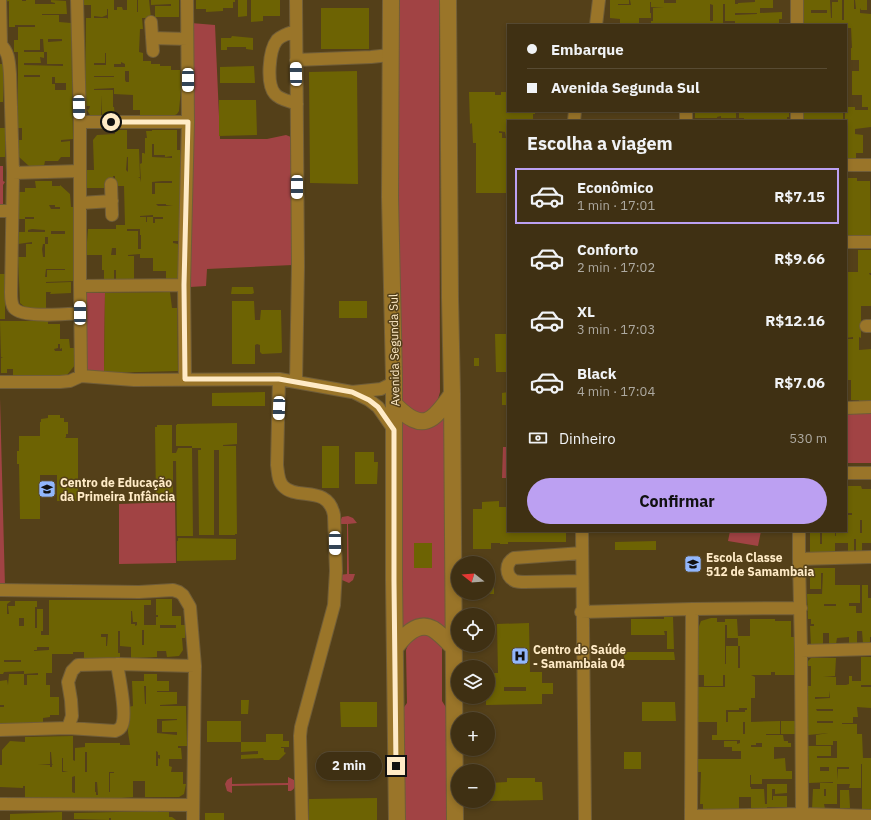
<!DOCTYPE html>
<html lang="pt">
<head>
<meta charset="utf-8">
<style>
	:root { --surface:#3f3013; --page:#46381c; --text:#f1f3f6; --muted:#ada9a0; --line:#584b33; --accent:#bca0f2 }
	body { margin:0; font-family:"IBM Plex Sans",sans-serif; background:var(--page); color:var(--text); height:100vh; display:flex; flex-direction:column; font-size:15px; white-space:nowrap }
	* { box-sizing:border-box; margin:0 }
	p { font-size:13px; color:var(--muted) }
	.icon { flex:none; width:22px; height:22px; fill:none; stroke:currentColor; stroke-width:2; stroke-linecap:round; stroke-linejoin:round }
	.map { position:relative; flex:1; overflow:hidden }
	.details { position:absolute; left:507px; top:120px; width:340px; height:412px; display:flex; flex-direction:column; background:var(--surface); border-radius:0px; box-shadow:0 2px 6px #0003,0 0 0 1px var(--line) }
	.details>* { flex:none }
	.top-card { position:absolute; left:507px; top:24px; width:340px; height:88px; border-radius:0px; box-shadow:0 2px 6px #0003,0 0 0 1px var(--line); display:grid; align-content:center; height:88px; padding:0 20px; background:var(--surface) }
	.needle { width:26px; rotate:287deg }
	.buttons { position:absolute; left:451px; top:556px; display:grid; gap:8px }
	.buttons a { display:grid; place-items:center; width:44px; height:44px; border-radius:50%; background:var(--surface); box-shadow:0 2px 6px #0003,0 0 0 1px var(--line); font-size:20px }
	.end { position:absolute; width:18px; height:18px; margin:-9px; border:5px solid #ffebc7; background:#111; box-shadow:0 0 0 2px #111 }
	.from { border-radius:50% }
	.bubble { position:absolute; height:28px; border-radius:14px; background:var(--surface); box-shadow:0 2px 6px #0003,0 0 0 1px var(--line); font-size:13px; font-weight:800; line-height:28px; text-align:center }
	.car { position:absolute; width:12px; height:24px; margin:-12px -6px; border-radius:5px; box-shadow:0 0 3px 1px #0007; background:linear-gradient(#fff 24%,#345 0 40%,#fff 0 76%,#345 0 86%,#fff 0) }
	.top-card b { display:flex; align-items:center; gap:14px; height:38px; font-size:15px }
	.top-card b+b { border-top:1px solid var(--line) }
	.top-card i { width:10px; height:10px; background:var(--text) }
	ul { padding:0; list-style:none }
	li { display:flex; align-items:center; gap:12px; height:56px; margin:0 8px 6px; padding:0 12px; border:2px solid transparent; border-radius:0px }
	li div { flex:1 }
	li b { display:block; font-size:15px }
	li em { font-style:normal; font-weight:800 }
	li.active { border-color:var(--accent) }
	li>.icon { width:36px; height:36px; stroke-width:1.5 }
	h2 { padding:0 20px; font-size:18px; line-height:48px }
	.pay { display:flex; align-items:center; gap:10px; height:44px; padding:0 20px; font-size:15px }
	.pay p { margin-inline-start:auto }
	.primary-button { display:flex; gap:8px; margin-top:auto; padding:8px 20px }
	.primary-button a { flex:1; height:46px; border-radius:24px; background:var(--accent); color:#111; font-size:16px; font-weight:800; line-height:46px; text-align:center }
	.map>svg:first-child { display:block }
	.green { fill:#a14344 }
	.building { fill:#6d6303; fill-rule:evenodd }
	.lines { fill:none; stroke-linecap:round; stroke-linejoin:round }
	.street-casing { stroke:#705d38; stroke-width:14 }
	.secondary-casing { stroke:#705d38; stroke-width:18 }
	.street { stroke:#9a7529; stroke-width:12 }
	.secondary { stroke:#9a7529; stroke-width:16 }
	.route { stroke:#ffebc7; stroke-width:5 }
	.labels { text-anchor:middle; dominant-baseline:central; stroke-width:3; stroke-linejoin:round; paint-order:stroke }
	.street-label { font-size:12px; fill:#ffebc7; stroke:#544019 }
	.poi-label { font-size:12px; font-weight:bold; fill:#ffebc7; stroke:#544019; text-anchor:start }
</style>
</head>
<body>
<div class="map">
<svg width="871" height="820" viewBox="0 0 871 820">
	<rect width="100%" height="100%" fill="#544019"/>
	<!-- green -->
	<path class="green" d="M393 0H439L440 392 436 406 418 417 402 407Z
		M191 23 215 25 220 139H267L286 135 291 137 293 265 207 269 206 286 190 287Z
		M0 166H3V181L5 182 3 185V205H0Z
		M87 293H105L104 373H87L86 297Z
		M0 398 5 587H0Z
		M846 412H871V463H846Z
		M399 417 431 427 439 422 446 417 447 633 401 634Z
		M503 447H508V478H502Z
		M175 502 176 563 119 564V504Z
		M348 516 353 518 357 523 348 524 349 574H355L353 580 349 583 342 580 340 575 347 574V524H339L342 517Z
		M730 531H761L758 546 728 541Z
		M427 633 440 642 442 648V701L447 709 449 820H402V710L407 703 406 650 411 638Z
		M232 777V784L288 783V777L294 780C296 784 296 788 291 791H288V785L232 786V793L227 791 225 784 227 780Z"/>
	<!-- building -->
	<path class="building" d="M5 0H22V1H26V0H35V4H55V3L51 2V0L66 1 67 14H42V15H59V22L71 23 73 139 61 140V142L70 141V157H61L58 161H45L44 166H29L19 157V140H22V128H18V52H14V40H18V27H35V25H15V27H9V1L5 2ZM40 39H43L44 52H47V64H63V66L24 65V63H41L40 57 44 58V52H24V50H40ZM48 39H62V41L48 42ZM24 75H40V77H24ZM52 77H55V83H66V90H55V84H52Z
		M84 0H114V10H117V7H122L123 10H127V0H137V12H138V0H149L151 18H142L143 29H140L139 52 143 53V61H151V64H160V66H171V70H180L181 89 179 111 177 114 173 116H140V110H133V95L114 94V88L94 89V90H113V107H114L115 117H102V95L101 116 90 115 87 110 88 109 89 110 90 106H85V90L86 18H91V5H84ZM107 9H108V19L107 18H94V16L102 17 107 15ZM105 53H106V65H94V63H105ZM121 62 125 64V67H114V64H121ZM125 71H129V82H126L125 80ZM94 76H114V77H94Z
		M151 0H179V17H155V6H171V4L151 5Z
		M196 0H235V2H233V8H223V11L206 12V9H196Z
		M238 0H247V16L238 17Z
		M251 0H280V16H263V21L251 22Z
		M610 0H629V4H618V5H631L630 0H664V3H676V0H735V4H738V3L755 2V0H773V8H760V13L782 12V19H779V24L735 25V21H725V4H723V25H651V21H653V8H664L651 7V2H650V13H651V18H639V25H624L620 24V19L610 18ZM710 4 713 5V21H710ZM735 13H757V14L735 15Z
		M803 0H830L831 18H832V2H838V0H842V20H844V0H854V9H856L855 0H867V10H861L860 8V13L871 14V127L855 129V134L863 135V153H856V158H846V121H845V111H846V107H855V110H868V107H862V95H852V71H859V60H851V48H852L851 28H846V25H831V23L818 24V25H803ZM811 10H827V13H811Z
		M321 8H369V49H321Z
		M232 36 253 38V50L246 49V47H227V50H221V38H231Z
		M0 64H4L3 102H0Z
		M254 66 255 83H220V67Z
		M357 71 358 184 310 183 309 72Z
		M469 92H495V95H501V92H508V111H535V114H533V121H508V193H476V143H473L472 123 470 124ZM499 131 505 132 506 138H502V133H499Z
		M219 100H256L257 135 219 136Z
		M695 111H782V113H789V117H787V121H744V118H739V113H736V118H721V116L717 117V118H695Z
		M803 111H843V121H831V120H830V121L803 120Z
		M0 128H5V157H0Z
		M115 130H127V149H139L140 177 138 178H140L141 182 140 164 142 163V153H144L145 154V138H147L146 131H152V130H177V150H180L181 156V241H173V243L178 244 179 279 166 280V271H153V258H140V254L128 255V256H134V279L116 280V270H114V280L104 281V270H102V255H86L88 229H116V225H125L124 186H115V176H113V182L106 188H87V170H94L93 140 97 135 115 134ZM152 144H154V155H165V157L172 156V158L152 157ZM127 157H128V172L126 170ZM162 181H172V183H155V194H152V182ZM156 204H166V205L173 206H158ZM153 215V217H163V219H155V223H153V217H147V222H146V217H140V216ZM127 229H140V235H141V249H138V231H127ZM112 248H116V255H111Z
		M846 178H857V181H870L871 237H846Z
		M35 181H52V186H60V185L70 194 71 207H74V281L46 282V283L71 282V293L50 294 51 292H46V308H26L20 303 18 257H26V244H32V242L18 244V232H25V219H34V217H25V219H18V207H19V192H25V188H36ZM49 205H55V207H60V209H51ZM32 229 45 230V232H28V230ZM51 231H65V234H51ZM45 237H48V244H45V257H43L42 249 43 244H45ZM46 269H65V270H47V277H45Z
		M858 250H871V273H869L870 275H871V306H861V338L859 337V350L871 349V402H859V400H851V380H846V339H853V337L846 338V272H858Z
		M0 274H5V319H0Z
		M232 287H253L254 293 252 294H231Z
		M170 292 172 308H177L178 371 104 373 105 293Z
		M232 301H254L255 320H260L261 310H281L282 352 281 353 262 354 260 352V345L257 344 255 345V364H232Z
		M339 301H367V318H339Z
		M0 321H48V324H60V339H69L70 348H75V365L67 375 62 376 13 377V369H7V373H1V358H3L1 357ZM58 344H60V349L62 348V351H55L54 349 58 348Z
		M495 334H506L507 372H496Z
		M474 358H479V366H474Z
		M265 392V406H212V393Z
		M508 392V405H502V393Z
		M48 415H60V418H64V422H68V434H66V437L65 438H78V499H77V501H57V475H40V519H20L19 464H17V451H19V436H40V422H41V419L48 418Z
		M237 423V444L223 445V446H236L237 534H235V535H219V450H214V535H199L198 450H201V448H192V446H176V425H177V424Z
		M157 425H172V453H176L178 448H192L193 536H177L176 461H173V496H171V499H156L155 427H157Z
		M322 446H339V488H322Z
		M355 452H374V462H378L377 484H355Z
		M848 486H861L862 489H871V543H862V551H856V539H854V552L848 551V543H835V552H810V531H820V544H822V531H835V536H836V531H846V515H852V513H846V493H848ZM860 520H862V533H860Z
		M499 501V507H507L508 509V531H566V542H508V544H500V543H491V549H473V509H482V502Z
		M178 538 236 539V559L235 560 177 561V541H178Z
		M656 541V550H615V542Z
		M414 543H432V568H414Z
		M810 568H835V585H860V603H849V606H856V613H862V585H868V598H871V637H870V644H863L862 631H857V643H849V637L837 638 836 644H829V633H823V645H811L810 626H814V624H811V619H808L807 594H822L823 573H821V589H810ZM824 604H836V606H824Z
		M488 572H495V582H488Z
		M488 585 494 586V594H488Z
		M156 599H172V616H181V625H185V638H182L183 650 179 656 167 657 166 651H157V657L131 658V647L120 646V631H118V653H120V660H84V652H73V654H52V673H46V685H50V697H59V715H50V717L43 718V722L24 723V724L0 723V707H4V705H0V681L7 680 8 685 9 674H24V685H27V675H38V673L24 674V671L4 672 3 674H0V601H11L7 604V614H9L8 606H15V601H37V607H35V628H37V609H43V631H41V635H49V600H151V605H144V625H156V617H158V615H156ZM131 611H132L133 622H137V625L135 626V624H131ZM19 618H24V626H19ZM160 625H176V628H160ZM142 630H144V645H142ZM101 634H108L107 646H106V637H101ZM37 647H49V650L34 651V650H37ZM4 660H21V662H4Z
		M664 617H673L674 649H667V631H664L665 635H631V619H664Z
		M711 618H717V622H725V619H737L738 636H750V619H775V621H791V637H795V675H775V672H771V675H751L755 677V698H751V722L780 721V734H766V735H783L784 741H788V743H791V747H774V759L785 758 786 771H792V779H762V784H751V775H750V787H751V789H764L765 804H767V784H787V793L775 794V789H772V800H773V796H787V807H767V810H751V797H739V810L703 809V804H700L701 772H698V759H741V751H732V747H724V741H737V744L740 743V740H712V735H717V722H698V687H725V675H723V686H704V675H698V629L701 621ZM725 625H727V638H738V646H726V664H725ZM738 646H740V668H738ZM739 708H747V710H745V712H728V722H726V710H739ZM743 722H745V734H743ZM756 743H762V747H751V745H756Z
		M529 623 530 672H542V683H553V694H542V704L486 705V697H488V673H498L497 624ZM504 687H526V691H504Z
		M624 652H674L675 660H624Z
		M861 657H871V685H861V687H871V708L857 707 858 717H853V723H842V724H857V734H862L863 758H871V809H862V764H861V788H849L850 784H837V789H824V796H826V789H837V804H824L825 809H812L813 789H820V783H833V782L809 783 808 746H831V756H817V758H837V741H833V745H816V735L828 733 808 735V686H811V666H808V661L811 658H836L835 676 823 677H836V685H846L849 684V676H852V681H861ZM829 691 830 698 815 699V697H829ZM816 709H833V711H817ZM817 721H833V723H817ZM820 767H829V771H820ZM837 767H849V769H838L837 780Z
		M144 674H157V681H169V691H157V692H177V704L160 705V706H186L187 746H178V748H181L182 759H169V766L172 767 171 772H183V784H186L184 794 179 797H145V781H133V797L121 798V799L50 800V798H25V786H23V788L0 787V765H2V750L10 741 25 742V737L73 736V760L75 761V748L85 747V743H120V745H130L128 732V707L133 706 132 681H144ZM144 686H146V704H145ZM157 719H177V720L162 721V732H177V735L157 733ZM156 751 158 752V755H160V759L158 758V766H156ZM50 752H51L52 764H53L52 765V767H50V765H38L50 764ZM85 752H87V772H85ZM62 758H63V771L68 772H62ZM109 772H114V773H110V792H109ZM75 776V793H74L72 792V777ZM95 782H97L98 795H96V792H95Z
		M241 700H249L248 714H241Z
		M340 702H377V727H341Z
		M642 702H675L676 721H642Z
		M207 721H241V742H207Z
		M781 721H795V734H781Z
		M266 734H283V741H289V747H281V748H284V752L286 753 279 760H264L263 758 241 759V755L258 754V751L241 752V742H266Z
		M624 752H641V769H624Z
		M507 778H535V782H542L543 800 490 801V783L507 782Z
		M840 790H849L850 808H840Z
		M377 798V820H309V799Z
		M158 811V812H169V817H172L176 820H111V818H109V820L74 819V813Z
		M62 812V820H10V814Z
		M205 813H224V820H205Z"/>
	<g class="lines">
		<defs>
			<path id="street" d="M0 0 1 44
				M77 0 80 122V286L184 285 188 122 187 0
				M296 0 298 267 296 382
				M151 22 153 51
				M596 25 599 0
				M797 25V0
				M296 31C289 33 282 35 277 40 269 50 266 84 275 94 280 100 290 101 297 104
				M152 38 187 39
				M0 44C9 52 9 62 10 74L13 173 11 293C11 298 11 304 14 308 22 318 67 314 80 313
				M296 60 371 57 390 55
				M686 111V121
				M797 111V121
				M574 121 575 111
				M80 122H188
				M846 165H871
				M13 173 80 171
				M111 184 112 215
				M80 203 112 201
				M0 211H12
				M846 242H871
				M184 285 185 379
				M866 326H871
				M81 376 134 380 279 379 352 392 381 389 395 382
				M279 379 277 465C278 472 278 481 283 486 296 501 328 484 334 515L336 571 334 605 301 727 300 736 302 820
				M0 382H60L70 381 81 376 80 286
				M353 392 369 400 378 407 394 430
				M846 408 871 407
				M846 473H871
				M582 531 585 820
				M582 553 514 558C505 563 505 576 515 581 518 582 522 582 525 582L582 581
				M799 559 871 557
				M0 590 139 592 173 590 179 592 183 595 190 607 195 666 193 820
				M581 612 692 609
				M801 651 871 649
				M68 728 115 731C118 730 121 728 122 725 127 713 119 677 117 664
				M0 730 68 728 72 716 71 700 68 682 72 671 78 665 117 664 195 666
				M0 804 193 805
				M802 814 871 816
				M691 816 692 609 801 608
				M691 820V816L802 814 801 651 799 559V531"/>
			<path id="secondary" d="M391 0 390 197 394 377V581L397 820
				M448 0 450 298 452 394 455 820
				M395 405C423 433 433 422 452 394
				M395 648C403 637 417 620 433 629 441 634 448 642 454 648"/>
		</defs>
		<!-- street casing -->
		<use href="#street" class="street-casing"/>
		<!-- secondary casing -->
		<use href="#secondary" class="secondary-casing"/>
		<!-- street -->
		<use href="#street" class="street"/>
		<!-- secondary -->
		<use href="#secondary" class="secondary"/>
	</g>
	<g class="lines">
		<!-- route -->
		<path class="route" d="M111 122H188L184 285 185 379H279L352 392 369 400 378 407 394 430V581L396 766"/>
	</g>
	<!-- icons -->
	<defs>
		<symbol id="school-square" viewBox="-11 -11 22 22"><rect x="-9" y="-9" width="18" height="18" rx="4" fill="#92b7fd" stroke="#544019"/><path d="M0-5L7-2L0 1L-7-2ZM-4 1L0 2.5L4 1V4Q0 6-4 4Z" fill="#111"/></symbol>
		<symbol id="hospital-square" viewBox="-11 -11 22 22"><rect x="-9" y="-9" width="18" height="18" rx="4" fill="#92b7fd" stroke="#544019"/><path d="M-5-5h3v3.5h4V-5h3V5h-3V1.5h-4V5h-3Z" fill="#111"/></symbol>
	</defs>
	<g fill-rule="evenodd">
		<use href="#school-square" x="37" y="479" width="20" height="20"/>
		<use href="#school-square" x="683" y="554" width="20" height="20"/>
		<use href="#hospital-square" x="510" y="646" width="20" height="20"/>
	</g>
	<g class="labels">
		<!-- street labels -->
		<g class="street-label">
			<text transform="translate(394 350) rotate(-91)">Avenida Segunda Sul</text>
		</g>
		<!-- poi labels -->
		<g class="poi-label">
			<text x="60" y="482">Centro de Educação<tspan x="60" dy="14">da Primeira Infância</tspan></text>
			<text x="706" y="557">Escola Classe<tspan x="706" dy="14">512 de Samambaia</tspan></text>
			<text x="533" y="649">Centro de Saúde<tspan x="533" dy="14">- Samambaia 04</tspan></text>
		</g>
	</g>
</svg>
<div class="buttons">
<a><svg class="needle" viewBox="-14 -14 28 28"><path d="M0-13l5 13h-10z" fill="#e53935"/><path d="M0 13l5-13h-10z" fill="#ada9a0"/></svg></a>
<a><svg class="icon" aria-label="locate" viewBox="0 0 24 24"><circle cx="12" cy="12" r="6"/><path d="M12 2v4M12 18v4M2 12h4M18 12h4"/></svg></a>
<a><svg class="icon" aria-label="layers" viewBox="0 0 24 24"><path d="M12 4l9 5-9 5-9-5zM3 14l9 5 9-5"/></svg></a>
<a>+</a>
<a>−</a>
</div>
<i class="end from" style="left:111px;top:122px"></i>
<i class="end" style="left:396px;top:766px"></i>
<div class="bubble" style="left:316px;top:752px;width:66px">2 min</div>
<i class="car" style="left:296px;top:74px;rotate:359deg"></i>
<i class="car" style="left:188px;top:80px;rotate:180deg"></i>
<i class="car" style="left:79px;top:107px;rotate:179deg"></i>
<i class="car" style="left:297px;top:187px;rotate:180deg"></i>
<i class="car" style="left:80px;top:313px;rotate:0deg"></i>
<i class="car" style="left:279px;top:408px;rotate:182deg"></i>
<i class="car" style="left:335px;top:543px;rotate:179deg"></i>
<div class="top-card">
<b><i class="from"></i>Embarque</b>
<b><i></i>Avenida Segunda Sul</b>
</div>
<section class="details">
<h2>Escolha a viagem</h2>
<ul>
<li class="active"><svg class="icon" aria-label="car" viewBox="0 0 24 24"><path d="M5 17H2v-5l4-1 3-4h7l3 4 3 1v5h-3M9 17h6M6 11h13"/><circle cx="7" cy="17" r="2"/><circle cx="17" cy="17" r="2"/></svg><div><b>Econômico</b><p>1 min · 17:01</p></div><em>R$7.15</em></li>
<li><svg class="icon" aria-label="car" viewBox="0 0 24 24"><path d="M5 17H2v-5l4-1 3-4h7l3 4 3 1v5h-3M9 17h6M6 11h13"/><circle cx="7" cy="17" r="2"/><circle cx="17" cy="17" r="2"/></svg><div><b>Conforto</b><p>2 min · 17:02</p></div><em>R$9.66</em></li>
<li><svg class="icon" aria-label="car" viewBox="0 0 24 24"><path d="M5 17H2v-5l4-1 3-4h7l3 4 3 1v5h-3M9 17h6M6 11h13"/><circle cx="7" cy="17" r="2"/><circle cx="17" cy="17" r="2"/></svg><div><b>XL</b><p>3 min · 17:03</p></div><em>R$12.16</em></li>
<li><svg class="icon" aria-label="car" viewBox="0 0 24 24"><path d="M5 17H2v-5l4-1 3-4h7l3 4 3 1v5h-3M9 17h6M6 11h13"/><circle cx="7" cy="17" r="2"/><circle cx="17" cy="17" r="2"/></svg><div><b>Black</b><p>4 min · 17:04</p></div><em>R$7.06</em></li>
</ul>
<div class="pay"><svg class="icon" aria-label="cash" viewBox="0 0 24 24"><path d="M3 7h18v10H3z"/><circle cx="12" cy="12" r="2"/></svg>Dinheiro<p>530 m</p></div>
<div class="primary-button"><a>Confirmar</a></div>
</section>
</div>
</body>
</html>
